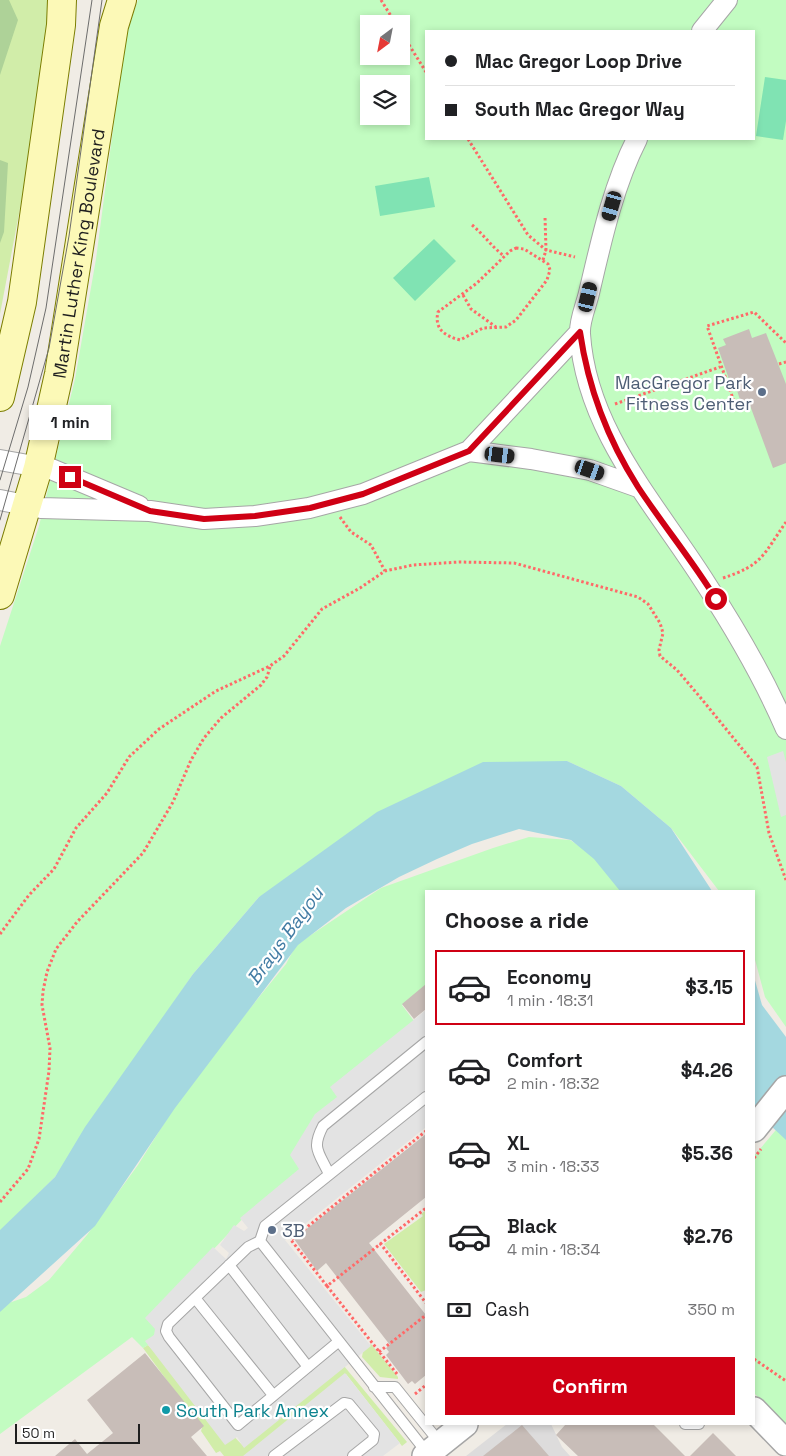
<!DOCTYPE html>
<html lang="en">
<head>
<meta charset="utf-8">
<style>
	:root { --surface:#fff; --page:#f2f2f2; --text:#202124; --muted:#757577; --line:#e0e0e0; --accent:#cf0014 }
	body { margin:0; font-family:"Space Grotesk",sans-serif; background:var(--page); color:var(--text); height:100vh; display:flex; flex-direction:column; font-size:19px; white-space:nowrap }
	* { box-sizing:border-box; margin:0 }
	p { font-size:16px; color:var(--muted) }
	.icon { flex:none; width:28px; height:28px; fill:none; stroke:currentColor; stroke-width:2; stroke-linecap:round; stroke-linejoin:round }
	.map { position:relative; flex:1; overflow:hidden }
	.sheet { position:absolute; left:425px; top:890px; width:330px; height:535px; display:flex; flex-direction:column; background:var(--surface); border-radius:0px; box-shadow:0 2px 8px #0003 }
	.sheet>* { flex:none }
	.hud { position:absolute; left:425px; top:30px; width:330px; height:110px; border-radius:0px; box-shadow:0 2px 8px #0003; display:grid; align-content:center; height:110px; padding:0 20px; background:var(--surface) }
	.needle { width:32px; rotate:212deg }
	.fabs { position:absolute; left:360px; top:15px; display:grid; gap:10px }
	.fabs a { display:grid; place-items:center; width:50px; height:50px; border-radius:0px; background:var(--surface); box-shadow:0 2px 8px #0003; font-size:25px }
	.scale { position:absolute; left:15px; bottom:12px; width:125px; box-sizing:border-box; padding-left:5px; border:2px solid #1f1f1f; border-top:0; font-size:14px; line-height:18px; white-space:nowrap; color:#1f1f1f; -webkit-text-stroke:4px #fff; paint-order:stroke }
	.end { position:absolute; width:22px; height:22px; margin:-11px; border:6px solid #cf0014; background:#fff; box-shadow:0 0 0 2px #fff }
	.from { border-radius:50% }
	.bubble { position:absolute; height:35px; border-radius:0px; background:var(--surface); box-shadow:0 2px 8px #0003; font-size:16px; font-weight:600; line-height:35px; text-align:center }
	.car { position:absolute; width:15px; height:30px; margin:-15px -8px; border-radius:6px; box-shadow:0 0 4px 1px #0007; background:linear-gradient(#222 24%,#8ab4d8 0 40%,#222 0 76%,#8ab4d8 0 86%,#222 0) }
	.hud b { display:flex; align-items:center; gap:18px; height:48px; font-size:19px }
	.hud b+b { border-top:1px solid var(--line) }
	.hud i { width:12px; height:12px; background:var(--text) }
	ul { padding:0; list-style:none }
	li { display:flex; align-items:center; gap:15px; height:75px; margin:0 10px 8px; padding:0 10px; border:2px solid transparent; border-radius:0px }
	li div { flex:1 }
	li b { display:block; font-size:19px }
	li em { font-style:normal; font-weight:600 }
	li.current { border-color:var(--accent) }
	li>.icon { width:45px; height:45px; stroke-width:1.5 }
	h2 { padding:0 20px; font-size:22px; line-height:60px }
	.pay { display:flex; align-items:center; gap:12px; height:55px; padding:0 20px; font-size:19px }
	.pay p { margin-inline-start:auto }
	.cta { display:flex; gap:10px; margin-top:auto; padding:10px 20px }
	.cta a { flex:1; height:58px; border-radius:0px; background:var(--accent); color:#fff; font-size:20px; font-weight:600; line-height:58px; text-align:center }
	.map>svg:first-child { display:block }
	.residential { fill:#dddcdc }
	.grass { fill:#d1eda9 }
	.forest { fill:#aed298 }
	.park { fill:#c2fcc1; fill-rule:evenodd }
	.pitch { fill:#80e3b3 }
	.parking { fill:#e3e3e3 }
	.water { fill:#a4d8e0 }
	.building { fill:#c8bdb8 }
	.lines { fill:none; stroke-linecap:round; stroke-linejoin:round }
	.service-casing { stroke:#a6a6a6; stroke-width:12 }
	.minor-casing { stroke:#a6a6a6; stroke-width:22 }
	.tertiary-casing { stroke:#a6a6a6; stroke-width:28 }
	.secondary-casing { stroke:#7b7d00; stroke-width:30 }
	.path { stroke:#ff6968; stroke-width:3; stroke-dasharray:2.5 2.5; stroke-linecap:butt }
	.service { stroke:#fff; stroke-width:10 }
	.minor { stroke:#fff; stroke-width:20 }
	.tertiary { stroke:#fff; stroke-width:25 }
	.secondary { stroke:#fcf9b7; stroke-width:28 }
	.tram { stroke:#6d6d6d; stroke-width:1 }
	.route { stroke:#cf0014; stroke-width:6 }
	.service-dot { fill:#5c6f8a; stroke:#fff; stroke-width:2 }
	.culture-dot { fill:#0f9aa8; stroke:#fff; stroke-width:2 }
	.labels { text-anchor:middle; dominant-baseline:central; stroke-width:4.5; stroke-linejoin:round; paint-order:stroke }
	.street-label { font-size:18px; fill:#1f1f1f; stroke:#fff }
	.service-label { font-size:18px; fill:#4e5e75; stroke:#fff; text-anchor:end }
	.culture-label { font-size:18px; fill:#0d838f; stroke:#fff; text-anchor:start }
	.water-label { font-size:19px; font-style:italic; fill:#427ca4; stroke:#fff }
</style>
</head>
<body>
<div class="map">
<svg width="786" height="1456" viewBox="0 0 786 1456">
	<rect width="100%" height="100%" fill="#f0ece5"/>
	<!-- residential -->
	<path class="residential" d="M507 1424H551L562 1447 570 1456H466Z"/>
	<!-- grass -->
	<path class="grass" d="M0 0H51L32 145 0 314Z
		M426 1210V1290L421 1292 384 1244 423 1216 421 1214Z
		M371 1344 398 1377V1379L380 1377 362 1357 363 1351Z
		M148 1345 244 1447 344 1366 407 1442 402 1446 346 1374 244 1456H224L220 1451 216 1453 201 1431 202 1428 143 1348Z"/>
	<!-- forest -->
	<path class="forest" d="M0 0H9L18 20 0 75Z
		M0 160 8 163 4 232 0 243Z"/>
	<!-- park -->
	<path class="park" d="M138 0H786V1027L765 997 754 956V891H719L671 828 621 786 567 761 259 897 193 974 55 1177 0 1231V646L39 526 75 379 96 259 125 38ZM369 24H401V56H369ZM426 31H754V139H426ZM369 84H401V116H369Z
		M529 837 570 840 611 867 627 891H426V985L402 1005 414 1021 341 1097 301 1168 250 1211 149 1317 159 1327 148 1345 143 1348 132 1337 0 1434V1306L26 1297 49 1280 87 1235 138 1165 190 1082 286 964 296 945 381 888 493 848Z
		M786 1118V1425L754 1393V1156Z"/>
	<!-- pitch -->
	<path class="pitch" d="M765 77 786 80V121L783 140 756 136Z
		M429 177 435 207 380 216 375 186Z
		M434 239 456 261 415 301 393 278Z"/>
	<!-- parking -->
	<path class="parking" d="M783 751 786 762V815L781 817 767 757Z
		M426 1010V1127L285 1240 371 1346 244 1448 237 1437 225 1445 145 1341 154 1335 155 1329 145 1318 213 1247 226 1259 229 1253 220 1245 234 1225 244 1231 248 1228 240 1218 299 1169 290 1155 315 1114 337 1097 330 1087Z
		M345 1373 400 1443 383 1456H243Z"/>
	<!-- water -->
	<path class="water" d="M567 761 621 786 671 828 712 891H620L594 859 571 840 519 829 472 844 437 859 399 877 346 908 298 945 175 1108 95 1226 0 1312V1230L55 1177 85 1127 193 974 259 897 377 812 483 762Z
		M754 977 762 1005 786 1037V1140L754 1110Z"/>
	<!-- building -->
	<path class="building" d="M749 329 752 338 766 333 786 384V463L773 468 748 400 741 403 734 381 730 382 718 348 726 345 723 339Z
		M426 984V1009L414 1019 402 1004Z
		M426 1134V1197L369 1243 426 1315V1375L415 1384 412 1381 408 1384 386 1355 389 1352 386 1348 390 1345 326 1263 317 1271 294 1239Z
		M145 1353 204 1426 191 1437 207 1456H55L75 1439 87 1454 113 1433 87 1400Z
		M566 1424H653L685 1456H578L556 1435Z
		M522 1425 549 1456H483Z
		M713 1433 736 1456H690Z"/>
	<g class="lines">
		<defs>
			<path id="service" d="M426 1097 265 1226 260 1241 428 1454
				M329 1174C319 1152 311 1149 323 1126L426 1042
				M260 1241 248 1247 168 1324 166 1331 169 1337 238 1425 338 1342
				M229 1265 308 1367
				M195 1298 273 1395
				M374 1387H395L440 1443
				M685 1424H699
				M274 1456 344 1403 349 1404 374 1434 373 1440 353 1456"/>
			<path id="minor" d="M702 31 727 0
				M637 139C613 186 601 242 589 293 586 306 579 321 580 334 586 431 657 506 706 584 736 630 764 678 786 729
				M469 451 580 332
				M0 460 51 469 139 506
				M0 500 41 508 150 511 204 519 255 516 309 508 363 494 469 451 531 459 590 470 638 487"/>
			<path id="tertiary" d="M754 1129 786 1089
				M754 1410 786 1443
				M425 1456 465 1424"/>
			<g id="secondary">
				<path d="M0 397 22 302 61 25 62 0"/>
				<path id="s1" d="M0 595 38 468 59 374 114 26 122 0"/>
			</g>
		</defs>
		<!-- service casing -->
		<use href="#service" class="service-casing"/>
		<!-- minor casing -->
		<use href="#minor" class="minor-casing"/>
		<!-- tertiary casing -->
		<use href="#tertiary" class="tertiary-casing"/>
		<!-- secondary casing -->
		<use href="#secondary" class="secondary-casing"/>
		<!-- path -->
		<path class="path" d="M381 0 396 24
			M401 32 426 72
			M468 139 528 235 546 250 575 257
			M472 225C484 235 492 247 504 256
			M516 248 524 249 548 264 550 270 547 280 516 320 506 327 483 328 460 340C445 336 434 329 438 312L477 283 510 251Z
			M543 260 546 250 545 216
			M463 295 471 309 496 327
			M779 364 786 362
			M749 403 736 407 707 326 754 312 786 343
			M615 404 720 367
			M340 517 351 532 371 545 385 571
			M723 578C763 565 763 555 786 522
			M0 934 29 895 54 869 76 828 107 793 129 757 159 729 216 691 270 666 284 656 322 609 360 588 385 571 413 565 459 562 514 563 638 597 648 604 660 623 663 633 659 650 660 656 677 670 700 697 757 767 769 833 786 880
			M754 1158 761 1149
			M0 1202 28 1169 39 1139 49 1071 50 1048 42 1005 43 991 47 972 56 949 77 922 143 853 173 802 191 760 204 738 221 718 261 685 267 677 270 667
			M380 1243 426 1303
			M327 1286 291 1240 426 1131
			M379 1352 426 1315
			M754 1359 786 1381
			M397 1374 327 1286 426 1208
			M415 1394 426 1385"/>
		<!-- service -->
		<use href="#service" class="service"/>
		<!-- minor -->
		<use href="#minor" class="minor"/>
		<!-- tertiary -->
		<use href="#tertiary" class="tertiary"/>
		<!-- secondary -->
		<use href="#secondary" class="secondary"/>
		<!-- tram -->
		<path class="tram" d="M0 480 28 387 46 308 92 0
			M0 520 49 348 69 236 102 0"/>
	</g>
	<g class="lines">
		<!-- route -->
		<path class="route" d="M70 477 150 511 204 519 255 516 310 508 363 494 469 451 580 332C588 387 608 440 638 487 663 525 692 560 716 599"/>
	</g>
	<!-- markers -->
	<g class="service-dot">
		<circle cx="762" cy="392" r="5"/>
		<circle cx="272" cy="1230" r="5"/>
	</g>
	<circle class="culture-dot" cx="166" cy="1410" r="5"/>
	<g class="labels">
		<!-- street labels -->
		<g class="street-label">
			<text stroke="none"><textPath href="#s1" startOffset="351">Martin Luther King Boulevard</textPath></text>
		</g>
		<!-- service labels -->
		<g class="service-label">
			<text x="752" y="382">MacGregor Park<tspan x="752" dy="21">Fitness Center</tspan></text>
			<text x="282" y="1230" text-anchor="start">3B</text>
		</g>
		<!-- culture labels -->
		<g class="culture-label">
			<text x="176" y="1410">South Park Annex</text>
		</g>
		<!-- water labels -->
		<g class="water-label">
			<text transform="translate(285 936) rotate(-54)">Brays Bayou</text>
		</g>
	</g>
</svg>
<div class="fabs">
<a><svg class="needle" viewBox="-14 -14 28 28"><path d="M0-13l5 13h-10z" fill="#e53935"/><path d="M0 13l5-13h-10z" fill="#757577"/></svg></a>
<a><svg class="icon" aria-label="layers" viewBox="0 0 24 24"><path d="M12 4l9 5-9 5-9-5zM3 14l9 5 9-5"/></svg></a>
</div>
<div class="scale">50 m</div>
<i class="end from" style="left:716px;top:599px"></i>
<i class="end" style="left:70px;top:477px"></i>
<div class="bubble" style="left:29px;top:405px;width:82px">1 min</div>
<i class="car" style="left:612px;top:206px;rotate:196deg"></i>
<i class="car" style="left:588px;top:297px;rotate:13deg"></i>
<i class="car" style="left:500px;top:455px;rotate:97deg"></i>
<i class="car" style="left:590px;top:470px;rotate:109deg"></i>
<div class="hud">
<b><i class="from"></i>Mac Gregor Loop Drive</b>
<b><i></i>South Mac Gregor Way</b>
</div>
<section class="sheet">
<h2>Choose a ride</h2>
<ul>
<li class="current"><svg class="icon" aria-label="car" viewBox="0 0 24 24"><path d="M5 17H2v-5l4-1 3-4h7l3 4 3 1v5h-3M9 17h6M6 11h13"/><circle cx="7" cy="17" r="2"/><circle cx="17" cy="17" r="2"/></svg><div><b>Economy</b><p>1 min · 18:31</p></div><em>$3.15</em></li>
<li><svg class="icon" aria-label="car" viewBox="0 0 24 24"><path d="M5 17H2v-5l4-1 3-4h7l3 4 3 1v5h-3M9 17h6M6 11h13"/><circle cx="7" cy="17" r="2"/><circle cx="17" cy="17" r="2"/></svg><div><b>Comfort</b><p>2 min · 18:32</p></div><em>$4.26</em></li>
<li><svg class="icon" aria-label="car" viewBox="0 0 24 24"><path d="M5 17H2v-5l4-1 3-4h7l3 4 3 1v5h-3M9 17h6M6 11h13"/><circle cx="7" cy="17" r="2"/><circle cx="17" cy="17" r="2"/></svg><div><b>XL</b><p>3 min · 18:33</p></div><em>$5.36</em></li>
<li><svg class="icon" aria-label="car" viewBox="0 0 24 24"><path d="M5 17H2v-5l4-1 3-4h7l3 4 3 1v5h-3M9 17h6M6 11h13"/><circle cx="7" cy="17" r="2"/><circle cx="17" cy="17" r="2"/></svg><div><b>Black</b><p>4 min · 18:34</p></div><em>$2.76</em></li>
</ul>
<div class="pay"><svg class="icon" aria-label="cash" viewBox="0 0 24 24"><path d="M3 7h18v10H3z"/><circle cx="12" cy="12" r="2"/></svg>Cash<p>350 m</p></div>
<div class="cta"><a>Confirm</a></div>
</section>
</div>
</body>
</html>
